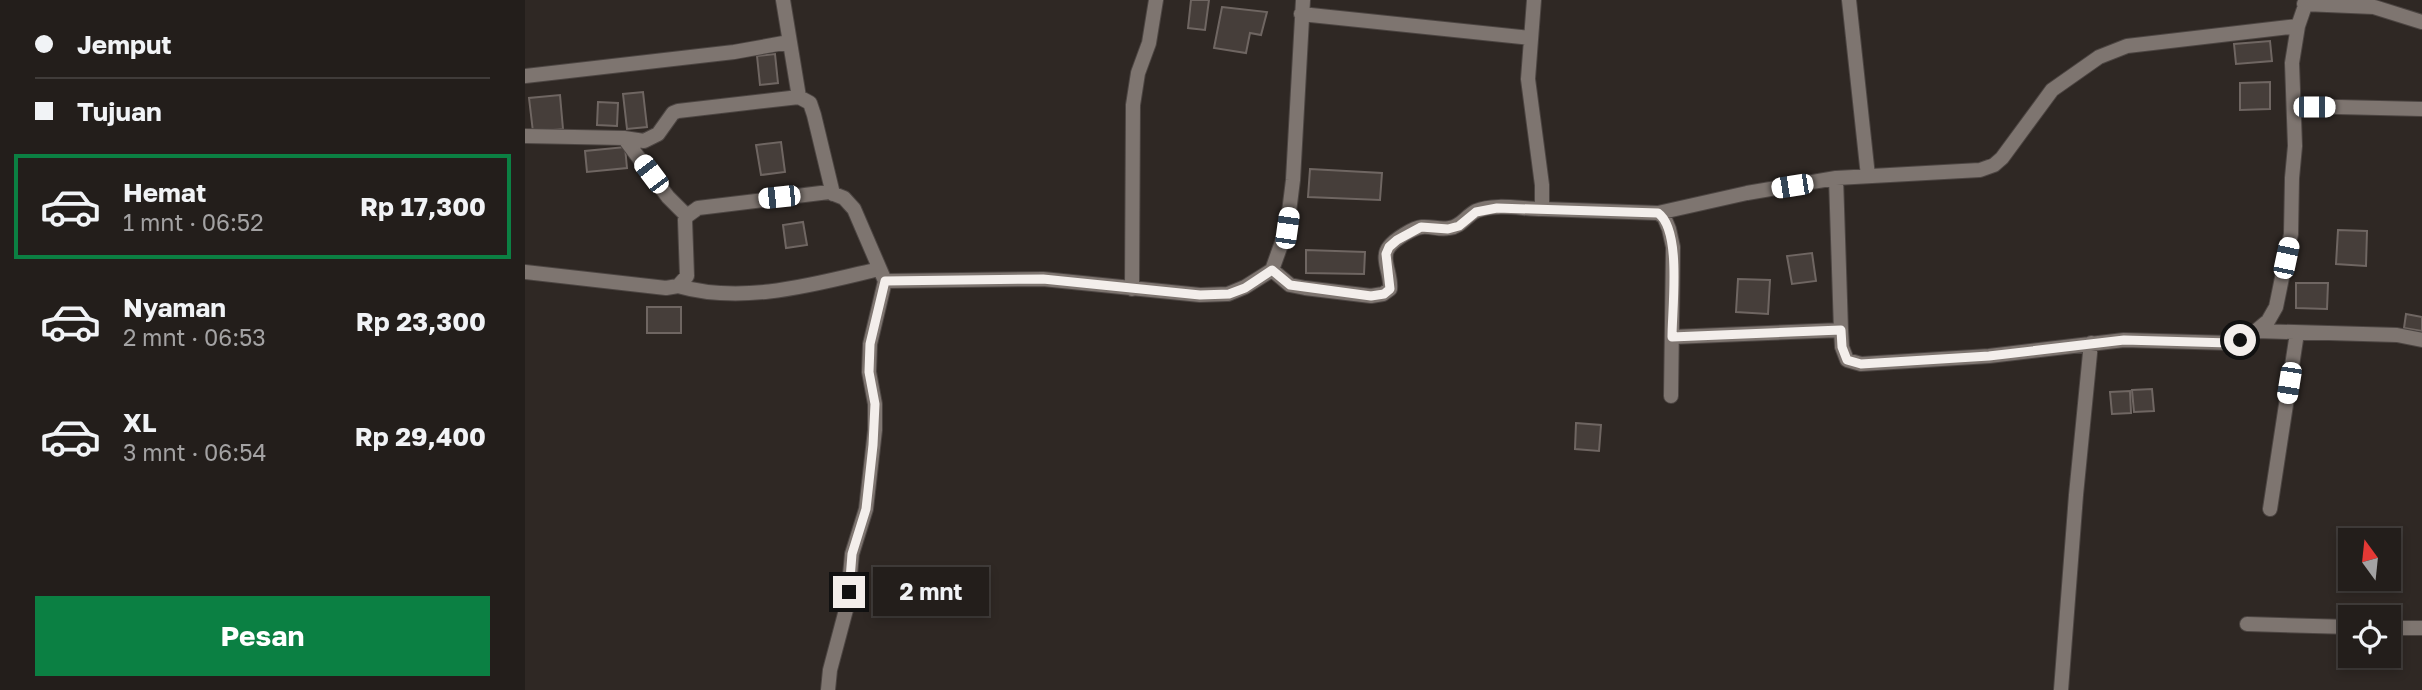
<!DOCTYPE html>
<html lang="id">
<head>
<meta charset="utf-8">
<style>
	:root { --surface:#231e1b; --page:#2f2b28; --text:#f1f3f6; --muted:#a3a2a3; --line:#403c3a; --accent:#0b8043 }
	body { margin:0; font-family:"Golos Text",sans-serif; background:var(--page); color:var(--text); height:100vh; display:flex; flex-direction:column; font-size:26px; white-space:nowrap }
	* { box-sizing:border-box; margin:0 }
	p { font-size:23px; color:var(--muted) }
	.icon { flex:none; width:38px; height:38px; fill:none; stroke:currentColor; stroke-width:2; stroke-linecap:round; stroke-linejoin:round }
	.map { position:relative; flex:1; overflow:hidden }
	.drawer { display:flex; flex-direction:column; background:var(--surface); width:525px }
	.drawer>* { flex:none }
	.guide { display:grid; align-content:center; height:154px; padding:0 35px; background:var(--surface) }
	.needle { width:46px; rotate:345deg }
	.tools { position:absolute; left:1813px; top:528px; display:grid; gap:14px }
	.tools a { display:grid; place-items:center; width:63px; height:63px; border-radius:0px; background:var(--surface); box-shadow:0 4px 10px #0003,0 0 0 2px var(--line); font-size:35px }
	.end { position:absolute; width:32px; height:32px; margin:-16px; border:9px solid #f3eeeb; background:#111; box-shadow:0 0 0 4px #111 }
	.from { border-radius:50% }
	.bubble { position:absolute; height:49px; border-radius:0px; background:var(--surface); box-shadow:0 4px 10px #0003,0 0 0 2px var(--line); font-size:23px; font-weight:700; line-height:49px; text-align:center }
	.car { position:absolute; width:21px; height:42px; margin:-21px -10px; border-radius:9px; box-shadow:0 0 5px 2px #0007; background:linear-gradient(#fff 24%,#345 0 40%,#fff 0 76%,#345 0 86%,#fff 0) }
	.guide b { display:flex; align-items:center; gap:24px; height:66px; font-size:26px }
	.guide b+b { border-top:2px solid var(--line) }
	.guide i { width:18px; height:18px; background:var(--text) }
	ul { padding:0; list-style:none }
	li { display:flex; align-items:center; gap:21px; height:105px; margin:0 14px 10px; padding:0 21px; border:4px solid transparent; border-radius:0px }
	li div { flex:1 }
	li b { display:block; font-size:26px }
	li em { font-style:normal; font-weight:700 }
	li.active { border-color:var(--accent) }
	li>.icon { width:63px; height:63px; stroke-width:1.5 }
	.action { display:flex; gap:14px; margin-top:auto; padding:14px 35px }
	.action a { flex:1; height:80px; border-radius:0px; background:var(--accent); color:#fff; font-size:28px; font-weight:700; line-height:80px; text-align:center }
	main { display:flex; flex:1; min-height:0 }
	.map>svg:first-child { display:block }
	.building { fill:#463e3a; stroke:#6f6662; stroke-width:2 }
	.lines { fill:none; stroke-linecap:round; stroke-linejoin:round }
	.minor-casing { stroke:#4c4542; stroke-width:16 }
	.minor { stroke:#7e7570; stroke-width:14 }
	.route { stroke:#f3eeeb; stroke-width:9 }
</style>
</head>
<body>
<main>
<section class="drawer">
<div class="guide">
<b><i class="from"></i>Jemput</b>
<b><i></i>Tujuan</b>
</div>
<ul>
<li class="active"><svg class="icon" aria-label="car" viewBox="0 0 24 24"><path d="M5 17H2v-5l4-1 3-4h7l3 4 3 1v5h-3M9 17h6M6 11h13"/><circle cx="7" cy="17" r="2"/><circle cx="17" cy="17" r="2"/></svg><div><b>Hemat</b><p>1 mnt · 06:52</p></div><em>Rp 17,300</em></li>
<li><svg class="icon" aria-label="car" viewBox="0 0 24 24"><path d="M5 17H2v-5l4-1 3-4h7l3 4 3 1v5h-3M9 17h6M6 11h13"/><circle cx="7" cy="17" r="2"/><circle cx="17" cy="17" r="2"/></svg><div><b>Nyaman</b><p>2 mnt · 06:53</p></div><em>Rp 23,300</em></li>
<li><svg class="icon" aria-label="car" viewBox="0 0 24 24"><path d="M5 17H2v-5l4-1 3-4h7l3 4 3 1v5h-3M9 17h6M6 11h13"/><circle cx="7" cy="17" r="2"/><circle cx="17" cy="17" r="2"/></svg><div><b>XL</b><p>3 mnt · 06:54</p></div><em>Rp 29,400</em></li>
</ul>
<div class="action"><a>Pesan</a></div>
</section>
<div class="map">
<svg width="1897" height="690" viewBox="0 0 1897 690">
	<rect width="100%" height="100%" fill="#2f2824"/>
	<!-- building -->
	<path class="building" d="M666 0H684L680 30 663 28Z
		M697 7 742 12 736 35 725 33 721 53 689 48Z
		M1745 41 1747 61 1711 64 1709 44Z
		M250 54 253 83 235 85 232 56Z
		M1745 82V109L1715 110V83Z
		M118 92 122 127 102 129 98 94Z
		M35 95 38 129 8 132 4 98Z
		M73 102 93 103 92 126 72 125Z
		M256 142 260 172 236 175 231 145Z
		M100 147 102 168 62 172 60 151Z
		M785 169 857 173 855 200 783 197Z
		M278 222 282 245 261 248 258 225Z
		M1813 230 1842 231 1841 266 1811 264Z
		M781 250 840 252 839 274 781 273Z
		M1287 253 1291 281 1267 284 1262 256Z
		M1213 279 1245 280 1243 314 1211 312Z
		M1771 283H1803L1802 309 1771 308Z
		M122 307H156V333H122Z
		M1881 314 1897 317V331L1879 328Z
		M1627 389 1629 411 1609 412 1607 390Z
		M1605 391 1606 413 1587 414 1585 392Z
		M1051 423 1076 425 1074 451 1050 449Z"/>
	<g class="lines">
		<defs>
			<path id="minor" d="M1324 0 1343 176
				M1779 4 1849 7 1897 22
				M776 14 1006 38
				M0 76 209 52 264 42
				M274 97 285 103 289 115 308 194
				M1770 106 1897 109
				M0 136 99 138 119 141 133 134 148 113 153 111 274 97 258 0
				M99 138 143 197 162 216
				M1311 178 1316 330 1317 347 1322 360 1336 364 1464 356 1599 340 1705 343 1731 331 1743 321 1751 307 1766 234 1767 178 1770 146 1767 63 1773 26 1782 0
				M1017 209 1133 213 1139 217 1144 229 1148 247 1146 396
				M1133 213 1222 193 1311 178 1455 170 1469 165 1477 158 1527 90 1574 57 1602 46 1773 26
				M747 270 765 285 780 288 846 296 858 294 865 289C867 275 855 258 864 247 870 239 888 228 897 227 906 226 915 230 924 228 936 227 941 216 951 211 970 203 997 209 1017 209V185L1003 79 1009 0
				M0 272 141 288 153 286 162 276 160 220 162 216 173 208 304 192 319 198 329 209 360 281 345 344 344 372 350 404V430L341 509 327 554 322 606 305 670 303 690
				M360 281 518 279 675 295 703 294 720 287 747 270 762 228 768 180 778 0
				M153 286C219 305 290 284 354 269
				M607 289 608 105 613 73 624 43 631 0
				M1731 331 1872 335 1897 340
				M1147 337 1316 330
				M1745 509 1772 333
				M1722 624 1825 627
				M1864 628H1897
				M1536 690 1551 495 1566 343"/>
		</defs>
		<!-- minor casing -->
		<use href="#minor" class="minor-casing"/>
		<!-- minor -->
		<use href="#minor" class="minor"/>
	</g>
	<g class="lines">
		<!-- route -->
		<path class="route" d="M324 592 327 554 341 509 348 445 350 404 344 372 345 344 360 281 518 279 675 295 704 294 720 288 747 270 765 285 846 296 859 294 865 289 861 254 864 247 872 240 896 227 923 229 934 226 951 212 972 208 1133 213C1157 230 1147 308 1147 337L1316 330 1317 347 1322 360 1336 364 1464 356 1599 340 1705 343 1715 340"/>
	</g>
</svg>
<div class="tools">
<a><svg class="needle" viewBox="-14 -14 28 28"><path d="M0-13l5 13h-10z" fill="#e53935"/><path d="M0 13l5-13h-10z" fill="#a3a2a3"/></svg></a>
<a><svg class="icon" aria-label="locate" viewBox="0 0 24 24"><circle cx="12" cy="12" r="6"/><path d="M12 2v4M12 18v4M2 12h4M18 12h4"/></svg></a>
</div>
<i class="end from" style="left:1715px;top:340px"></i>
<i class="end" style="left:324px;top:592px"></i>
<div class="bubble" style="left:348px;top:567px;width:116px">2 mnt</div>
<i class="car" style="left:1789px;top:107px;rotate:90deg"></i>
<i class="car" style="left:126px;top:174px;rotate:323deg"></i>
<i class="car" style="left:1267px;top:186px;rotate:261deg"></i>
<i class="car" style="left:254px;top:197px;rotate:264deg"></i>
<i class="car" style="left:762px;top:228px;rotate:8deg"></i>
<i class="car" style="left:1761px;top:258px;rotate:12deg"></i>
<i class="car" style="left:1764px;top:383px;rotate:189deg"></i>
</div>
</main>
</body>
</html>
